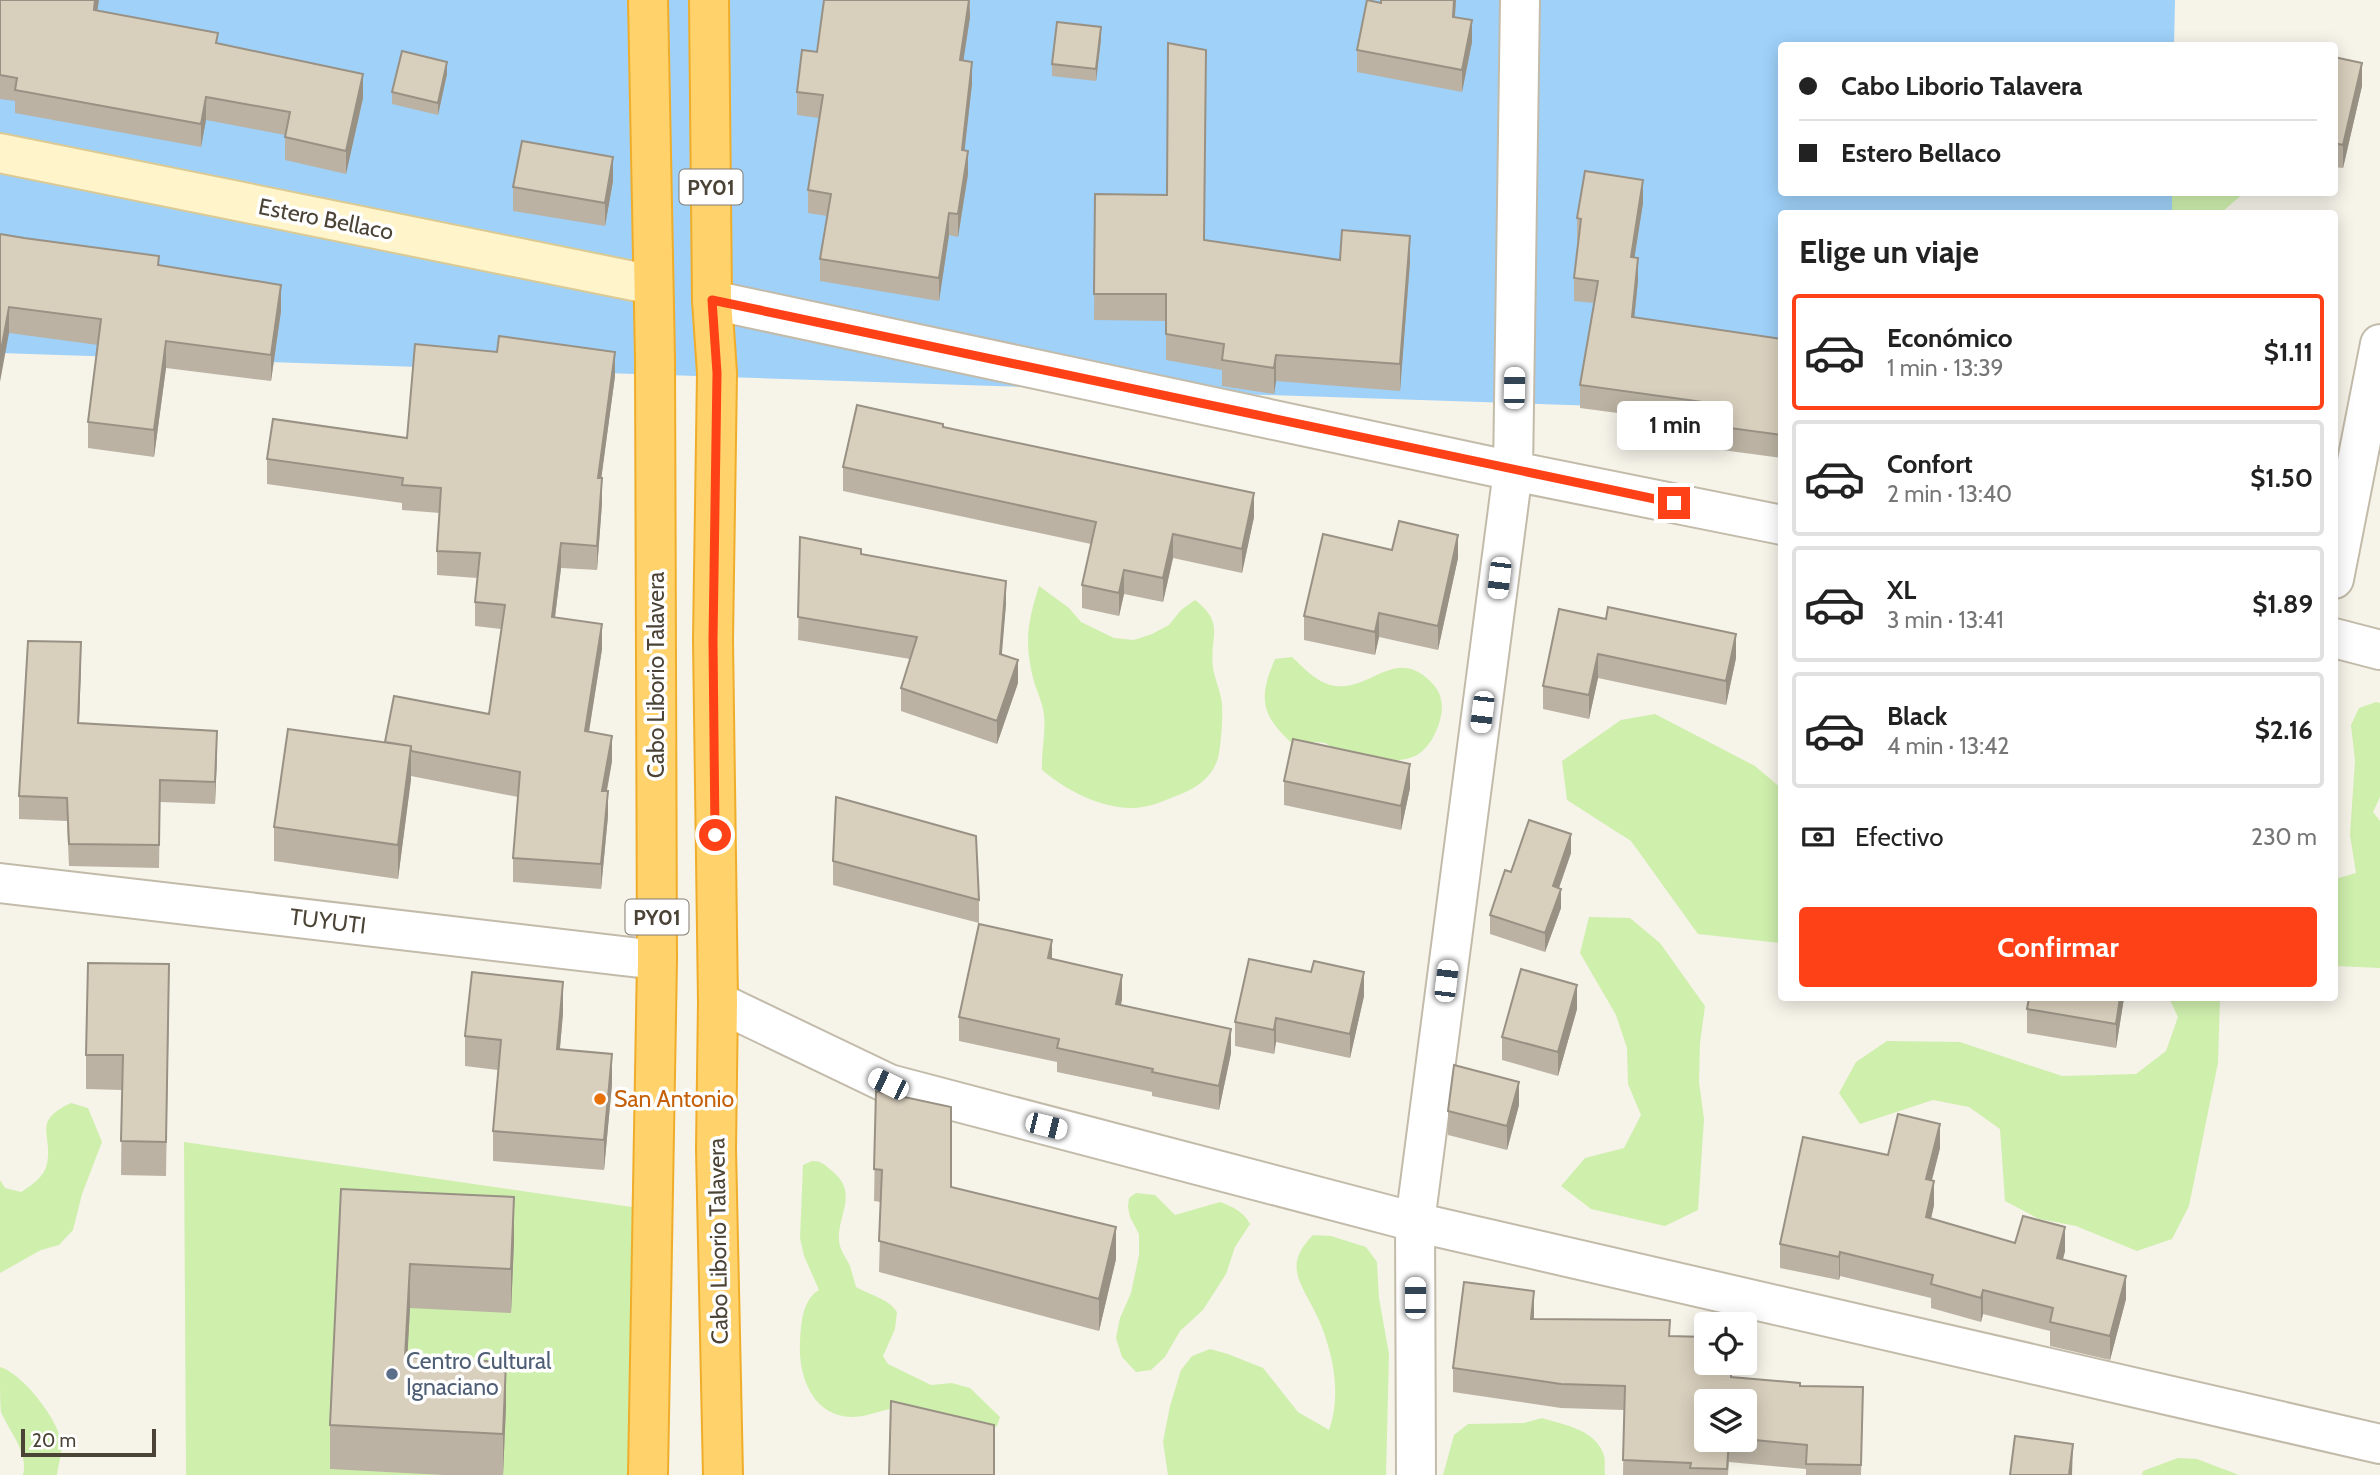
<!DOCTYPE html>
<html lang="es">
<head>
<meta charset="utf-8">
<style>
	:root { --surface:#fff; --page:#f2f2f2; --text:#222; --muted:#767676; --line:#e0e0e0; --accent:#ff4117 }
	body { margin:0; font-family:Cabin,sans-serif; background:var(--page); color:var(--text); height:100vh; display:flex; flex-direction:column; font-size:26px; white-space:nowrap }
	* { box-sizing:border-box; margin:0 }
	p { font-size:23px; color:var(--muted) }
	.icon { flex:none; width:38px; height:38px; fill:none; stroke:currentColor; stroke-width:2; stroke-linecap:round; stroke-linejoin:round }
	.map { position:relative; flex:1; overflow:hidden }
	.sheet { position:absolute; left:1778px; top:210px; width:560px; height:791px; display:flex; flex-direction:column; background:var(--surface); border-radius:7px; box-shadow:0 4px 18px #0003 }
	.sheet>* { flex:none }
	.guide { position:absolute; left:1778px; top:42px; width:560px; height:154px; border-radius:7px; box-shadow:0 4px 18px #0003; display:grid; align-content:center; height:154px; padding:0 21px; background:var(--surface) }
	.tools { position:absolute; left:1694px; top:1312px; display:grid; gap:14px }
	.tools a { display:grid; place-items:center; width:63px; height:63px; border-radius:7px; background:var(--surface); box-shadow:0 4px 18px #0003; font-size:35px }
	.scale { position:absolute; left:21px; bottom:18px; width:135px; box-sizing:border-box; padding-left:7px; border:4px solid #4b4336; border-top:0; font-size:19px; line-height:24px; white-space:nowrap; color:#4b4336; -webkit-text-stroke:5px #fff; paint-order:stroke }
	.end { position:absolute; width:32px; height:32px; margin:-16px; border:9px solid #ff4117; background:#fff; box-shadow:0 0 0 4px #fff }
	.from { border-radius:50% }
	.bubble { position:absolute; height:49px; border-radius:7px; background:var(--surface); box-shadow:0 4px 18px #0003; font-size:23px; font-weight:800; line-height:49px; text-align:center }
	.car { position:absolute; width:21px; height:42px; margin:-21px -10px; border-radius:9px; box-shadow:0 0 5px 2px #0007; background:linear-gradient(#fff 24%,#345 0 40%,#fff 0 76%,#345 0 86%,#fff 0) }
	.guide b { display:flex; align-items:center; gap:24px; height:66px; font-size:26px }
	.guide b+b { border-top:2px solid var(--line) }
	.guide i { width:18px; height:18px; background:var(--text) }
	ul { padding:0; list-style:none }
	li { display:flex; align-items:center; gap:21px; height:116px; margin:0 14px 10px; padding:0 7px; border:4px solid var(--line); border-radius:7px }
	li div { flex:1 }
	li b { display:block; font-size:26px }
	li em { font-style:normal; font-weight:800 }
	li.active { border-color:var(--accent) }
	li>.icon { width:63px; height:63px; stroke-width:1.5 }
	h2 { padding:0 21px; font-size:32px; line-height:84px }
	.pay { display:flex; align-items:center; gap:18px; height:77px; padding:0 21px; font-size:26px }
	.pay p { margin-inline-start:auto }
	.cta { display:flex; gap:14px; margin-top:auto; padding:14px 21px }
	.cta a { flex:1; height:80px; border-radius:7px; background:var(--accent); color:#fff; font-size:28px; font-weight:800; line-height:80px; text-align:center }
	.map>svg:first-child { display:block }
	.green { fill:#cfefad }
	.water { fill:#9fd1f9 }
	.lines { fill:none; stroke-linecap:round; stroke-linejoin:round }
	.street-casing { stroke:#c3bbaa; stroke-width:42 }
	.secondary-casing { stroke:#dbca93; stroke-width:42 }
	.highway-casing { stroke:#f0ad29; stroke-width:42 }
	.street { stroke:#fff; stroke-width:38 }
	.secondary { stroke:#fff4ca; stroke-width:38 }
	.highway { stroke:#ffd26b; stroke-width:38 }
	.wall { fill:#bbb2a3; fill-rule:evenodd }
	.shaded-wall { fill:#989184 }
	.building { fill:#d9cfbd; stroke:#989184; stroke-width:2 }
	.route { stroke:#ff4117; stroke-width:9 }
	.food-dot { fill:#e8710a; stroke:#fff; stroke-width:2.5 }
	.service-dot { fill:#5c6f8a; stroke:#fff; stroke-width:2.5 }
	.labels { text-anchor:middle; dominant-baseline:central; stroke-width:7; stroke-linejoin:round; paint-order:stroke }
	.shield { fill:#fff; stroke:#817b72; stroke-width:2 }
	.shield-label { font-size:21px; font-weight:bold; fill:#4b4336 }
	.street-label { font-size:23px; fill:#4b4336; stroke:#fff }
	.food-label { font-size:23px; fill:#c56008; stroke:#fff; text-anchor:start }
	.service-label { font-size:23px; fill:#4e5e75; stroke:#fff; text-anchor:start }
</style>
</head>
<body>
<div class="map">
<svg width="2380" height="1475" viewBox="0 0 2380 1475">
	<rect width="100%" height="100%" fill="#f6f3e9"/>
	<!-- green -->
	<path class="green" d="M2025 193H2244L2223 211V213L2002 214Z
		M1039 586 1069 608 1081 622 1114 638 1134 640 1152 634 1169 625 1181 610 1195 600C1226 624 1209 636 1213 668 1215 680 1221 692 1222 704 1223 718 1221 746 1218 758 1213 776 1198 787 1181 794 1166 800 1151 807 1135 808 1102 809 1067 791 1042 770 1041 752 1046 733 1044 715 1043 703 1036 690 1033 678 1024 640 1028 622 1039 586Z
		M1292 657C1305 669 1318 684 1336 686 1372 690 1395 647 1430 681 1442 692 1444 705 1440 720 1437 732 1429 748 1417 755 1398 765 1363 761 1343 754 1337 752 1331 746 1325 743 1316 741 1302 744 1293 744 1261 716 1258 698 1275 659Z
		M2376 702 2380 703V797L2373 812 2380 821V968L2335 966V879L2356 873 2350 835 2355 761 2351 725 2359 708Z
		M1655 714 1755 766 1781 788V943L1698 934 1631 841 1567 800 1562 761 1621 720Z
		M1589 917 1630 918 1660 943 1705 1006 1700 1043 1699 1082 1704 1119 1698 1210 1665 1226 1591 1209 1561 1186 1585 1158 1624 1148 1641 1115 1628 1084 1627 1048 1616 1015 1580 953Z
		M2169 998H2220L2218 1063 2189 1206 2172 1239 2137 1251 2076 1226 2039 1219 2005 1201 2000 1129 1969 1107 1933 1100 1860 1124 1839 1093 1856 1062 1887 1041 1960 1042 2062 1076 2136 1074 2166 1051 2178 1017Z
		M71 1103 88 1108 102 1142 82 1194 73 1230 59 1245 41 1250 0 1273V1180L5 1188 21 1192C32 1185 44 1177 47 1164 53 1133 31 1122 71 1103Z
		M184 1142 632 1207 630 1475H186Z
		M812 1161C821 1161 824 1164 831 1170 860 1193 837 1214 839 1241 840 1251 846 1257 850 1266 852 1273 854 1280 856 1287 870 1295 889 1299 897 1312L895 1329 883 1356 888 1364 931 1385 952 1383 970 1388 1000 1417 997 1426 989 1430C970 1425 951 1420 932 1414 923 1412 914 1408 905 1407 887 1407 870 1417 852 1417 813 1417 798 1376 800 1343 801 1324 802 1300 819 1290L804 1256 800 1238 803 1165Z
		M1136 1193 1155 1195 1175 1215 1220 1202C1233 1207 1243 1211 1250 1224L1235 1247 1226 1274 1203 1310 1180 1331 1165 1357 1151 1370 1136 1372 1122 1357 1116 1338 1120 1318 1131 1293 1139 1255V1234L1130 1217 1128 1207 1129 1198Z
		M1313 1235 1331 1236 1366 1247 1377 1262 1379 1298 1389 1354 1386 1475H1168L1163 1442 1170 1406 1181 1370 1192 1356 1210 1349 1228 1354 1263 1368 1298 1412 1329 1430C1342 1394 1333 1352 1318 1318 1303 1285 1281 1267 1313 1235Z
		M0 1367C22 1373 58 1419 61 1442 63 1452 58 1465 57 1475H23C29 1453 9 1431 1 1412 0 1401 0 1380 0 1367Z
		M1542 1418C1564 1425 1594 1429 1603 1453 1606 1459 1604 1468 1605 1475H1443L1454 1435 1468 1424 1524 1423Z
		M2178 1458 2197 1459 2239 1475H2142L2143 1471Z"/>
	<!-- water -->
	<path class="water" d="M0 0H2175L2174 45 1782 46V192L2172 193V213L1782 214 1781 412 0 353Z"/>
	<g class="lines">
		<defs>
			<path id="street" d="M712 300 1513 471 1782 525
				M2334 579 2380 344
				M2334 638 2380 650
				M0 883 657 960
				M718 1002 889 1084 1415 1222 2380 1444
				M1416 1475 1415 1222 1513 471 1520 0"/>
			<path id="secondary" d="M0 153 653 285"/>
			<path id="highway" d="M709 0 712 300 717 373 713 640 718 1002 716 1149 723 1475
				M648 1475 657 960 655 359 648 0"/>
		</defs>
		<!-- street casing -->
		<use href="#street" class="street-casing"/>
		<!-- secondary casing -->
		<use href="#secondary" class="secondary-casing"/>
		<!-- highway casing -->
		<use href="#highway" class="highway-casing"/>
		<!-- street -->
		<use href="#street" class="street"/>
		<!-- secondary -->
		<use href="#secondary" class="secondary"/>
		<!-- highway -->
		<use href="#highway" class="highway"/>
	</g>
	<!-- wall -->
	<path class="wall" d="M0 0 97 11 218 44 363 98 346 174 285 160V135L206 120 201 147 15 113V101L0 99Z
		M970 0V17L963 61 972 84 964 150 968 174 958 237 949 235 939 301 820 281V259L827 216 808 213V190L819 118 797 115V92L817 52Z
		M1381 0H1456L1455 17 1472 42 1462 92 1357 72V50L1381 3Z
		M1101 39 1096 81 1052 76V64Z
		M2334 57 2362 86 2343 168 2334 167Z
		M447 74 438 115 392 104V92Z
		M613 181 605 226 513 211V187Z
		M1095 194 1167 195 1205 240 1340 260 1410 262 1400 391 1276 381 1274 394 1222 386V370L1166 360V321L1094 320Z
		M1643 203 1634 258 1638 281 1634 318 1782 339V458L1722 450V427L1580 408V385L1594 303 1574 301V278L1578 241H1577V218Z
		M0 234 159 266 281 311 271 381 166 368 154 457 88 448V422L98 345 9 333Z
		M497 352 615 376 601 478 602 503 597 570 561 568 555 617 602 649 589 732 612 761 607 791 608 816 601 889 513 882V858L518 797 411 776 398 879 274 861V827L385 742 489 714 501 629 475 626V602L477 578 437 575V551L440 513 402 510V503L267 484V459L407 438Z
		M943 427 1254 517 1242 573 1173 558 1163 602 1124 594 1119 616 1082 608V585L1091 544 843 491V467Z
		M800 537 861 554 1006 604 1001 655 1018 683 997 744 901 711V688L910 659 798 640Z
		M1392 550 1458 558 1438 650 1379 637 1375 655 1304 640V616Z
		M1559 609 1736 658 1726 705 1598 678 1589 719 1543 709V686Z
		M81 664 79 723 217 753 215 804 160 802 159 868 69 866 67 821 19 819V796Z
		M1284 781 1410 788 1401 830 1284 805Z
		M1571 853 1559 888 1561 908 1545 952 1490 934V915L1511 872Z
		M833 861 979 900V923L833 885Z
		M1052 959 1122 999 1121 1005 1231 1053 1219 1110 1152 1096V1092L1057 1072V1062L959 1041V1017Z
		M1311 972 1364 996 1350 1058 1276 1042 1274 1054 1235 1046V1022Z
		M2029 998H2124L2116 1048 2027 1033V1009Z
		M169 999 166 1176 121 1175 122 1090 86 1089V1055Z
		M1577 1009 1558 1076 1502 1060V1037Z
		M563 1013 560 1049 612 1084 604 1170 493 1161V1131L498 1070 465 1066V1036Z
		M876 1091 951 1187 1116 1259 1099 1331 879 1272 881 1202 874 1201Z
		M1519 1105 1507 1150 1448 1135V1111Z
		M1940 1148 1932 1180 1934 1205 1931 1219 2015 1243 2065 1251 2063 1259 2126 1299 2110 1360 2050 1346V1331L1983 1314 1981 1322 1931 1308V1298L1840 1276 1839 1280 1780 1268V1244L1888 1155Z
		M341 1189 514 1241 511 1313 410 1308 407 1357 506 1406 503 1475H444L330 1469V1425Z
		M1534 1315V1319L1670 1336 1732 1377 1800 1386 1863 1411 1861 1475H1806V1469L1729 1462 1728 1475H1623L1624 1410 1561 1408 1453 1392V1368ZM1745 1402V1440H1706Z"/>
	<!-- shaded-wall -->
	<path class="shaded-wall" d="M95 0H99L94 33V10Z
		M969 0 970 17 960 83V60Z
		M1454 0H1456L1453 38V17Z
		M1472 20V42L1462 92V70Z
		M1101 27V39L1096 81V69Z
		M447 62V74L438 115V103Z
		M972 62V84L962 173V150Z
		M2362 63V86L2343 168V145Z
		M363 74V98L346 174V151Z
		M206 97V120L201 147V124Z
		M968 151V174L958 237V214Z
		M613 157V181L605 226V203Z
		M1643 180V203L1631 280V257Z
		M949 213V235L939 301V278Z
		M1410 236V262L1400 391V364Z
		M1638 258V281L1632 340V317Z
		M281 285V311L271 381V355Z
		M9 307V333L0 382V356Z
		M166 341V368L154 457V430Z
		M615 352V376L598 503V478Z
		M1276 355V381L1274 394V368Z
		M602 478V503L597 570V546Z
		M1254 493V517L1242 573V549Z
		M1173 534V558L1163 602V578Z
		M1458 535V558L1438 650V626Z
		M561 543V568L552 641V617Z
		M1124 570V594L1119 616V593Z
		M1006 581V604L1000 677V654Z
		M1379 613V637L1375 655V632Z
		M602 624V649L585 756V731Z
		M1736 634V658L1726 705V681Z
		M81 642V664L78 746V723Z
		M1598 654V678L1589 719V695Z
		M1018 660V683L997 744V721Z
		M217 731V753L215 804V782Z
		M612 736V761L602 816V791Z
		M411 746V780L398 879V845Z
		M1410 764V788L1401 830V806Z
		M608 791V816L601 889V864Z
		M1571 834V853L1553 905V886Z
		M1561 889V908L1545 952V933Z
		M1052 940V964L1048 958Z
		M1364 972V996L1350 1058V1034Z
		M1122 975V999L1116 1027V1004Z
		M563 982V1013L557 1079V1049Z
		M1577 985V1009L1558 1076V1052Z
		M2120 998H2124L2116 1048V1024Z
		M1276 1018V1042L1274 1054V1030Z
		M1231 1029V1053L1219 1110V1086Z
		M612 1054V1084L604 1170V1140Z
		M1519 1082V1105L1507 1150V1126Z
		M1940 1124V1148L1926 1203V1179Z
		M1934 1181V1205L1926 1241V1217Z
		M514 1197V1241L511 1313V1269Z
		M1116 1227V1259L1099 1331V1299Z
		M2065 1227V1251L2057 1282V1258Z
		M1840 1252V1276L1839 1280V1257Z
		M410 1264V1308L405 1401V1357Z
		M2126 1276V1299L2110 1360V1336Z
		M1983 1290V1314L1981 1322V1298Z
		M1534 1291V1315L1531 1343V1319Z
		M506 1362V1406L503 1475V1434Z
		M2073 1444 2072 1475H2069Z"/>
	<!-- building -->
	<path class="building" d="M0 0H95L94 10 218 33 216 43 363 74 346 151 285 137 290 112 206 97 201 124 15 90 17 78 0 75Z
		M824 0H969L960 60 972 62 962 150 968 151 958 214 949 213 939 278 820 259 831 194 808 190 823 95 797 92 802 50 817 52Z
		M1367 0 1381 3V0H1454L1453 17 1472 20 1462 70 1357 50Z
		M1057 22 1101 27 1096 69 1052 64Z
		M1168 43 1206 50 1204 240 1340 260 1342 230 1410 236 1400 364 1276 355 1274 368 1222 360 1224 344 1166 334V294H1094L1095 194 1167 195Z
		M402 51 447 62 438 103 392 92Z
		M2334 57 2362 63 2343 145 2334 143Z
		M522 141 613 157 605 203 513 187Z
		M1585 171 1643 180 1631 257 1638 258 1632 317 1782 339V435L1722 427 1725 405 1580 385 1598 281 1574 278 1581 219 1577 218Z
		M0 234 24 238 159 256 158 265 281 285 271 355 166 341 154 430 88 422 101 319 9 307 0 356Z
		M499 336 615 352 598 478H602L597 546 561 543 552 617 602 624 585 731 612 736 602 791H608L601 864 513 858 520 772 411 751V746L385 742 394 696 489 714 505 605 475 602 480 553 437 551 441 488 402 485 403 478 267 459 273 419 407 438 415 344 497 352Z
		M857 405 943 424V427L1254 493 1242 549 1173 534 1163 578 1124 570 1119 593 1082 585 1096 522 843 467Z
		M1399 521 1458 535 1438 626 1379 613 1375 632 1304 616 1323 534 1392 550Z
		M800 537 861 549V554L1006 581 1000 654 1018 660 997 721 901 688 917 637 798 617Z
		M1608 607 1736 634 1726 681 1598 654 1589 695 1543 686 1559 609 1606 619Z
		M28 641 81 642 78 723 217 731 215 782 160 780 159 845 69 844 67 798 19 796Z
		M288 729 411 746 398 845 274 827Z
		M1293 739 1410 764 1401 806 1284 781Z
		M836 797 976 836 979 900 833 861Z
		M1529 820 1571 834 1553 886 1561 889 1545 933 1490 915 1505 870 1511 872Z
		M979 924 1052 940 1048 958 1122 975 1116 1004 1231 1029 1219 1086 1152 1072 1153 1069 1057 1048 1059 1039 959 1017Z
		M1249 959 1311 972 1314 961 1364 972 1350 1034 1276 1018 1274 1030 1235 1022Z
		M88 963 169 964 166 1142 121 1141 123 1055H86Z
		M1521 969 1577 985 1558 1052 1502 1037Z
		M472 972 563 982 557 1049 612 1054 604 1140 493 1131 501 1040 465 1036Z
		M2029 998H2120L2116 1024 2027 1009Z
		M1454 1065 1519 1082 1507 1126 1448 1111Z
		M876 1091 951 1107V1187L1116 1227 1099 1299 879 1241 882 1170 874 1169Z
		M1898 1114 1940 1124 1926 1179 1934 1181 1926 1217 2015 1243 2023 1216 2065 1227 2057 1258 2126 1276 2110 1336 2050 1322 2053 1308 1983 1290 1981 1298 1931 1284 1933 1275 1840 1252 1839 1257 1780 1244 1803 1137 1888 1155Z
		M341 1189 514 1197 511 1269 410 1264 405 1357 506 1362 503 1434 330 1425Z
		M1464 1282 1534 1291 1531 1319 1670 1320 1669 1336 1706 1337V1363H1732L1731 1377 1800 1383V1386L1863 1387 1861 1465 1806 1464 1807 1445 1745 1439V1402H1706V1440H1729L1727 1469 1690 1468 1691 1463 1623 1460 1625 1386 1561 1384 1453 1368Z
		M891 1401 994 1425V1475H889Z
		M2015 1436 2073 1444 2069 1475H2010Z"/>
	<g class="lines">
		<!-- route -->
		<path class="route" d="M715 835 713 640 717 373 712 300 1674 503"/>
	</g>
	<!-- markers -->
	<circle class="food-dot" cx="600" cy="1099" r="7"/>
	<circle class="service-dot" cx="392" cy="1374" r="7"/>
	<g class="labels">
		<!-- shield labels -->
		<g class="shield">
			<rect x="679.5" y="169.5" width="63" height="35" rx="5"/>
			<rect x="625.5" y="899.5" width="63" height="35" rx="5"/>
		</g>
		<g class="shield-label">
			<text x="711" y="187">PY01</text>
			<text x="657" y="917">PY01</text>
		</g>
		<!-- street labels -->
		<g class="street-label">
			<text transform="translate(326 219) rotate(11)">Estero Bellaco</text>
			<text transform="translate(656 675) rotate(-90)">Cabo Liborio Talavera</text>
			<text transform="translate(328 921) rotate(7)">TUYUTI</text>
			<text transform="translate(718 1241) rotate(-91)">Cabo Liborio Talavera</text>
		</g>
		<!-- food labels -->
		<g class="food-label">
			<text x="614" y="1099">San Antonio</text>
		</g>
		<!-- service labels -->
		<g class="service-label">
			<text x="406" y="1361">Centro Cultural<tspan x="406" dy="26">Ignaciano</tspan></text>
		</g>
	</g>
</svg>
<div class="tools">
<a><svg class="icon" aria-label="locate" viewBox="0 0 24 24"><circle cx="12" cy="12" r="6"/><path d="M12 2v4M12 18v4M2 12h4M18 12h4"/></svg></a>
<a><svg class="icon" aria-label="layers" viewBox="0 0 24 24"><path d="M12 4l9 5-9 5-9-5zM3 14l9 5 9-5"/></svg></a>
</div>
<div class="scale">20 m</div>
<i class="end from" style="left:715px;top:835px"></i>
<i class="end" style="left:1674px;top:503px"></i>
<div class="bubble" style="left:1617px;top:401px;width:116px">1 min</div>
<i class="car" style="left:1514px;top:388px;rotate:1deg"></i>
<i class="car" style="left:1499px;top:578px;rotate:187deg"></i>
<i class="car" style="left:1482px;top:712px;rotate:187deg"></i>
<i class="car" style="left:1446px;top:981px;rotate:7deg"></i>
<i class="car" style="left:888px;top:1084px;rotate:296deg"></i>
<i class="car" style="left:1046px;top:1126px;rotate:104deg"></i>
<i class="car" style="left:1415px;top:1298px;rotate:0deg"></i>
<div class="guide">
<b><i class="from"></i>Cabo Liborio Talavera</b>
<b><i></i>Estero Bellaco</b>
</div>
<section class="sheet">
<h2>Elige un viaje</h2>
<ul>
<li class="active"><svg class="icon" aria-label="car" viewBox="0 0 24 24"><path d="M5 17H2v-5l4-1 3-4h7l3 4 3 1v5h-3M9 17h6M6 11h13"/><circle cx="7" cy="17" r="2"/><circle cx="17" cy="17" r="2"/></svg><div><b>Económico</b><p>1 min · 13:39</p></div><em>$1.11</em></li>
<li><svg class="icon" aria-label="car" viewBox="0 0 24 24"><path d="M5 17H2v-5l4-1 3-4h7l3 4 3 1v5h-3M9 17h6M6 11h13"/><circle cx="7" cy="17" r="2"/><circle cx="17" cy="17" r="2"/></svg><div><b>Confort</b><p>2 min · 13:40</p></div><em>$1.50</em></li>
<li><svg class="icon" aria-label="car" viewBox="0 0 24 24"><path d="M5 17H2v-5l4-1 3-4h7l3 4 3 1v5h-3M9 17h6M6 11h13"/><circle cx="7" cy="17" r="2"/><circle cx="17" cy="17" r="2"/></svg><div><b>XL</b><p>3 min · 13:41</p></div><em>$1.89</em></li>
<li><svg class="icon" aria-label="car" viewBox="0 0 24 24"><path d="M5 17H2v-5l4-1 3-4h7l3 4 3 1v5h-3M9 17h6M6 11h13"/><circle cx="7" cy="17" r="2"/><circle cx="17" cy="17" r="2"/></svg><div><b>Black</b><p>4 min · 13:42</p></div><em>$2.16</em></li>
</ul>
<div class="pay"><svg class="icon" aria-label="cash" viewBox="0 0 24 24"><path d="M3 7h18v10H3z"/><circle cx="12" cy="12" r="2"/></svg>Efectivo<p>230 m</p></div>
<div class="cta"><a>Confirmar</a></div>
</section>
</div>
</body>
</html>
